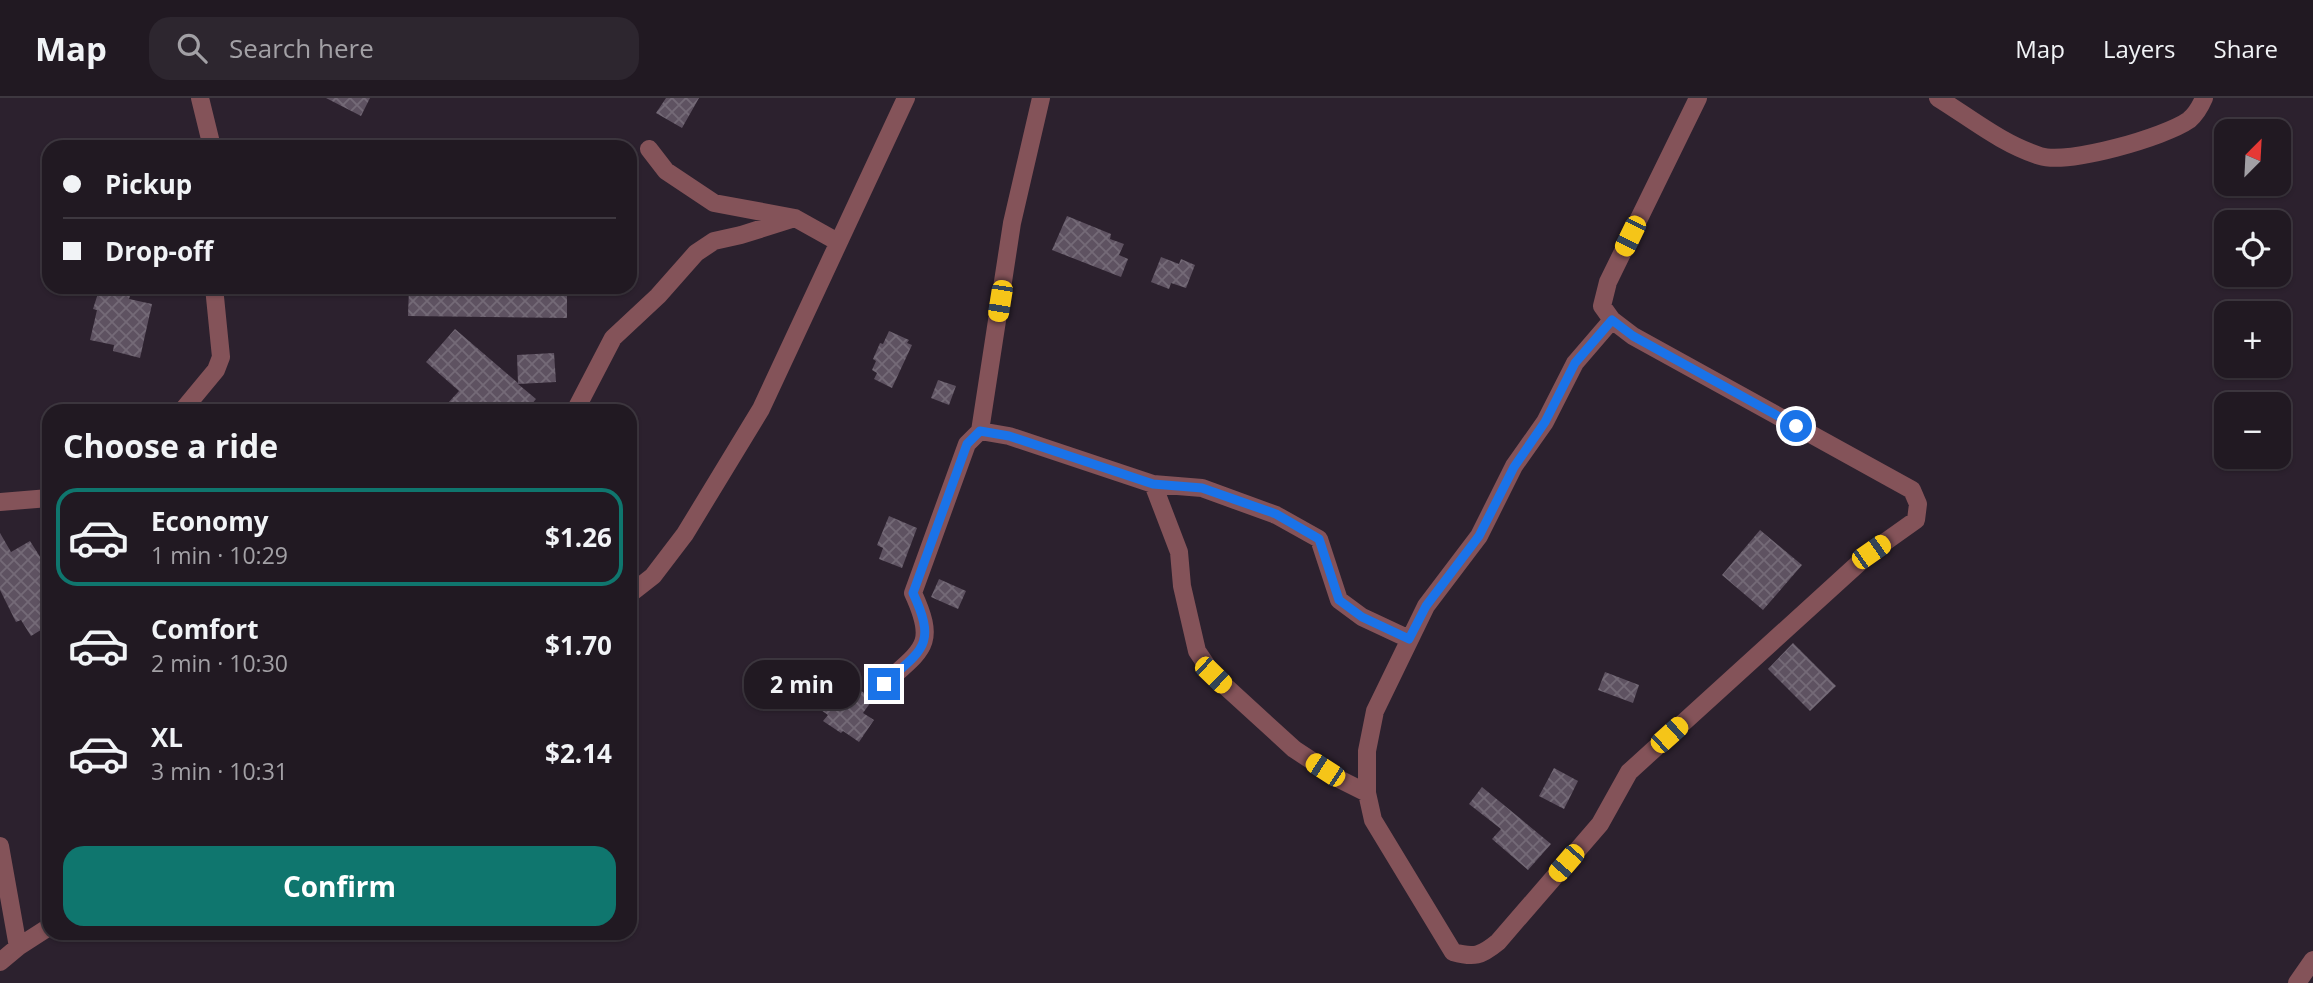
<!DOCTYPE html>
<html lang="en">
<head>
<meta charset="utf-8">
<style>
	:root { --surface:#211922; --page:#2d262f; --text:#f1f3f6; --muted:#a2a0a5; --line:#3e3840; --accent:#0f766e }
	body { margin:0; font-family:"Open Sans",sans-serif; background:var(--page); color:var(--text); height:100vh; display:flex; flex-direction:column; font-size:26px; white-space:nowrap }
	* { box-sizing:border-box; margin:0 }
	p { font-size:23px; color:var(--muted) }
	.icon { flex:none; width:38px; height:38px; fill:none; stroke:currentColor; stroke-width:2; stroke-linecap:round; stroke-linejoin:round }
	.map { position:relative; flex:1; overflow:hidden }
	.drawer { position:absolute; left:42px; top:306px; width:595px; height:536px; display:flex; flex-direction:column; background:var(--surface); border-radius:21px; box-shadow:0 2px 5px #0004,0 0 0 2px var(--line) }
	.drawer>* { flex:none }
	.top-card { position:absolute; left:42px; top:42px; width:595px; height:154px; border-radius:21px; box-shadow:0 2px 5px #0004,0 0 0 2px var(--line); display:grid; align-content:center; height:154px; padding:0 21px; background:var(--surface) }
	.needle { width:46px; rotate:24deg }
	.tools { position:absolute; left:2214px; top:21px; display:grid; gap:14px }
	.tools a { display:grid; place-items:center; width:77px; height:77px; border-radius:14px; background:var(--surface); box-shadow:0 2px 5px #0004,0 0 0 2px var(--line); font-size:35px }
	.end { position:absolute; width:32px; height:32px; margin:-16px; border:9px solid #1a73e8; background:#fff; box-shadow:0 0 0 4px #fff }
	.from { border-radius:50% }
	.bubble { position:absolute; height:49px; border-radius:21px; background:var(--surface); box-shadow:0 2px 5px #0004,0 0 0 2px var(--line); font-size:23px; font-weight:700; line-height:49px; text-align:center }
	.car { position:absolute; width:21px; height:42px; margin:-21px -10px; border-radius:9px; box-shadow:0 0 5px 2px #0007; background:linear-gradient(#f5c518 24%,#345 0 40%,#f5c518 0 76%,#345 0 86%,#f5c518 0) }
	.top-card b { display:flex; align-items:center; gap:24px; height:66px; font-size:26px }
	.top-card b+b { border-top:2px solid var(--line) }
	.top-card i { width:18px; height:18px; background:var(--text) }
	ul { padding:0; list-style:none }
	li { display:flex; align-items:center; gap:21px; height:98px; margin:0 14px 10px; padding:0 7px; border:4px solid transparent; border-radius:21px }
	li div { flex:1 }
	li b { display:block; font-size:26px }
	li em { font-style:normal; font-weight:700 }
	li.current { border-color:var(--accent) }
	li>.icon { width:63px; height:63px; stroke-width:1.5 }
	h2 { padding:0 21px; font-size:32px; line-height:84px }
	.cta { display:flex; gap:14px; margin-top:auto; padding:14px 21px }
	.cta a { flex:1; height:80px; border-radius:21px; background:var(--accent); color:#fff; font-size:28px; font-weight:700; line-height:80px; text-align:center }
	header { display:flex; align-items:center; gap:42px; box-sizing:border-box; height:98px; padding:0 35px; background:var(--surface); border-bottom:2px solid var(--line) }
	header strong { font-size:33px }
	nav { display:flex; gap:38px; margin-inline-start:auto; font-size:24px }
	.search { width:490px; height:63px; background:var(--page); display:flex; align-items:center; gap:18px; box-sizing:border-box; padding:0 24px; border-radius:21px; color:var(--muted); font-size:26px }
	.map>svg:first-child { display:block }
	.building { fill:url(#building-cross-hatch) }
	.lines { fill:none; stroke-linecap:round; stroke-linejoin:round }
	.minor { stroke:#845359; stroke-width:18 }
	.route { stroke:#1a73e8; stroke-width:9 }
</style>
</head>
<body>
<header>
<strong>Map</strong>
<div class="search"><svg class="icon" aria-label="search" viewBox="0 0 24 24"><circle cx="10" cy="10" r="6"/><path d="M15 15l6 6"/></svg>Search here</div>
<nav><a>Map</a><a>Layers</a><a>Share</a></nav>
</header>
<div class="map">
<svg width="2313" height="885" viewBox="0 0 2313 885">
	<defs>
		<pattern id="building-cross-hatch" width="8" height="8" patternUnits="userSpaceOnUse" patternTransform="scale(1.75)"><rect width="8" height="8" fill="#5e5261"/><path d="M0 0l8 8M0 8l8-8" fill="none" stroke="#746a77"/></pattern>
	</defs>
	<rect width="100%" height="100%" fill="#2c212e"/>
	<!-- building -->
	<path class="building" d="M326 0H370L361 18Z
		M666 0H699L682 30 656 15Z
		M1067 118 1111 136 1110 141 1124 146 1119 157 1128 161 1121 179 1052 152Z
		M1161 159 1179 166 1181 161 1195 167 1186 190 1171 185 1169 191 1151 184Z
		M100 189H133L129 201 152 206 140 260 113 253 114 247 90 242 97 212 93 211Z
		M409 189H567V220L408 218Z
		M455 231 518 285 517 257 554 255 556 284 518 286 536 301 526 313H457L448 305 459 293 426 264Z
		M889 233 909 242 907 245 912 247 892 290 874 281 877 275 872 272 876 263 873 261 880 245 883 246Z
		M938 282 956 288 949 307 931 300Z
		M889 418 917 430 902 470 879 461 883 450 877 447Z
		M1760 432 1802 467 1763 512 1722 477Z
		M0 435 11 454 30 443 44 465 40 468 49 482V527L31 538 21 522 16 524 0 492Z
		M939 481 966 493 958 511 931 499Z
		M1793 545 1836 588 1810 613 1768 571Z
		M1605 574 1639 587 1633 605 1598 592Z
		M842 580 873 601 863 615 874 622 859 644 843 633 841 635 823 623 828 617 821 612Z
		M1554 670 1578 683 1564 711 1539 698Z
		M1482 689 1551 746 1528 772 1492 741 1501 731 1469 706Z"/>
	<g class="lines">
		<!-- minor -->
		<path class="minor" d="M200 0 212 49
			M1938 0C1972 21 2002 46 2040 58 2068 67 2165 39 2189 22 2195 17 2201 7 2204 0
			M649 51 666 73 714 105 795 120 838 144
			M1612 222 1575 265 1545 324 1514 368 1479 438 1426 508 1375 613 1367 653V695L1373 722 1453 854C1474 860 1481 858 1498 844L1600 726 1629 674 1871 454 1916 422 1918 406 1912 392 1633 238 1612 222 1602 208 1608 184 1698 0
			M182 313 216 272 221 259 214 189
			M575 313 613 240 658 198 696 155 714 143 741 137 795 120
			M980 333 1012 125 1041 0
			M1153 386 1202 390 1276 417 1319 441 1339 502 1362 519 1409 541
			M0 404 49 400
			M630 496 653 478 685 436 761 311 906 0
			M884 586C923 551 937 547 913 495L967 346 980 333 1009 338 1153 386 1179 454 1182 488 1197 553 1213 577 1294 651 1341 682 1367 695
			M0 748 18 849
			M0 864 18 849 49 829
			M2297 885 2313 862"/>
	</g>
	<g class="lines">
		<!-- route -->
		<path class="route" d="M884 586C923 551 937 547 913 495L967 346 980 333 1009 338 1153 386 1202 390 1276 416 1319 441 1339 502 1362 519 1409 541 1426 508 1479 438 1514 369 1545 324 1575 265 1612 222 1633 238 1796 328"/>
	</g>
</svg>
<div class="tools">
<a><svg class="needle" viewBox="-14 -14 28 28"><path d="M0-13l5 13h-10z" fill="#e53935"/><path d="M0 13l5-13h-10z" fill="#a2a0a5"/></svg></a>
<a><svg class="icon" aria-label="locate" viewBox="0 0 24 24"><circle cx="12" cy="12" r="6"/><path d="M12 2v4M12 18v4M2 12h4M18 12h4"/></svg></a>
<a>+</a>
<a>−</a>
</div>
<i class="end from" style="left:1796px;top:328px"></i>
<i class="end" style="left:884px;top:586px"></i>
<div class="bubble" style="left:744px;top:562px;width:116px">2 min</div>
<i class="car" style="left:1630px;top:138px;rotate:206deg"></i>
<i class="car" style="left:1000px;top:203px;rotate:189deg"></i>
<i class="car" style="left:1871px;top:454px;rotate:55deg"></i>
<i class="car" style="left:1213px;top:577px;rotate:134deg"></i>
<i class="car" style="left:1669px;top:637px;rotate:48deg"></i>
<i class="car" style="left:1325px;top:672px;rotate:303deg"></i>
<i class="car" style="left:1566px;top:765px;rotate:221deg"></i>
<div class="top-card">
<b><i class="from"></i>Pickup</b>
<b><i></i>Drop-off</b>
</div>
<section class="drawer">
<h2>Choose a ride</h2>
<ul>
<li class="current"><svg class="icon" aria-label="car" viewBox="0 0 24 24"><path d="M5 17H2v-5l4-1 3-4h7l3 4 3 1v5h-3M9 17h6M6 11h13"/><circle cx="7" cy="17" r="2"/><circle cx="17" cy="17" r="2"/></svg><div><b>Economy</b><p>1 min · 10:29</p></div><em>$1.26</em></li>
<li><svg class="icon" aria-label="car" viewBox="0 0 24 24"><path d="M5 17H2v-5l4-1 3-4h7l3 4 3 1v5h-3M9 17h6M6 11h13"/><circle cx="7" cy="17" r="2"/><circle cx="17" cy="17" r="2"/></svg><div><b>Comfort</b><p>2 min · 10:30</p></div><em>$1.70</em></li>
<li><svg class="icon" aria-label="car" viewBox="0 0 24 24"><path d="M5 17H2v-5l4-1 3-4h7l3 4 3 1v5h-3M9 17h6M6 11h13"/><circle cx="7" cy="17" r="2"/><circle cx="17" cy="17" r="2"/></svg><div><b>XL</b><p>3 min · 10:31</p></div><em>$2.14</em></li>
</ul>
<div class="cta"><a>Confirm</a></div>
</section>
</div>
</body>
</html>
